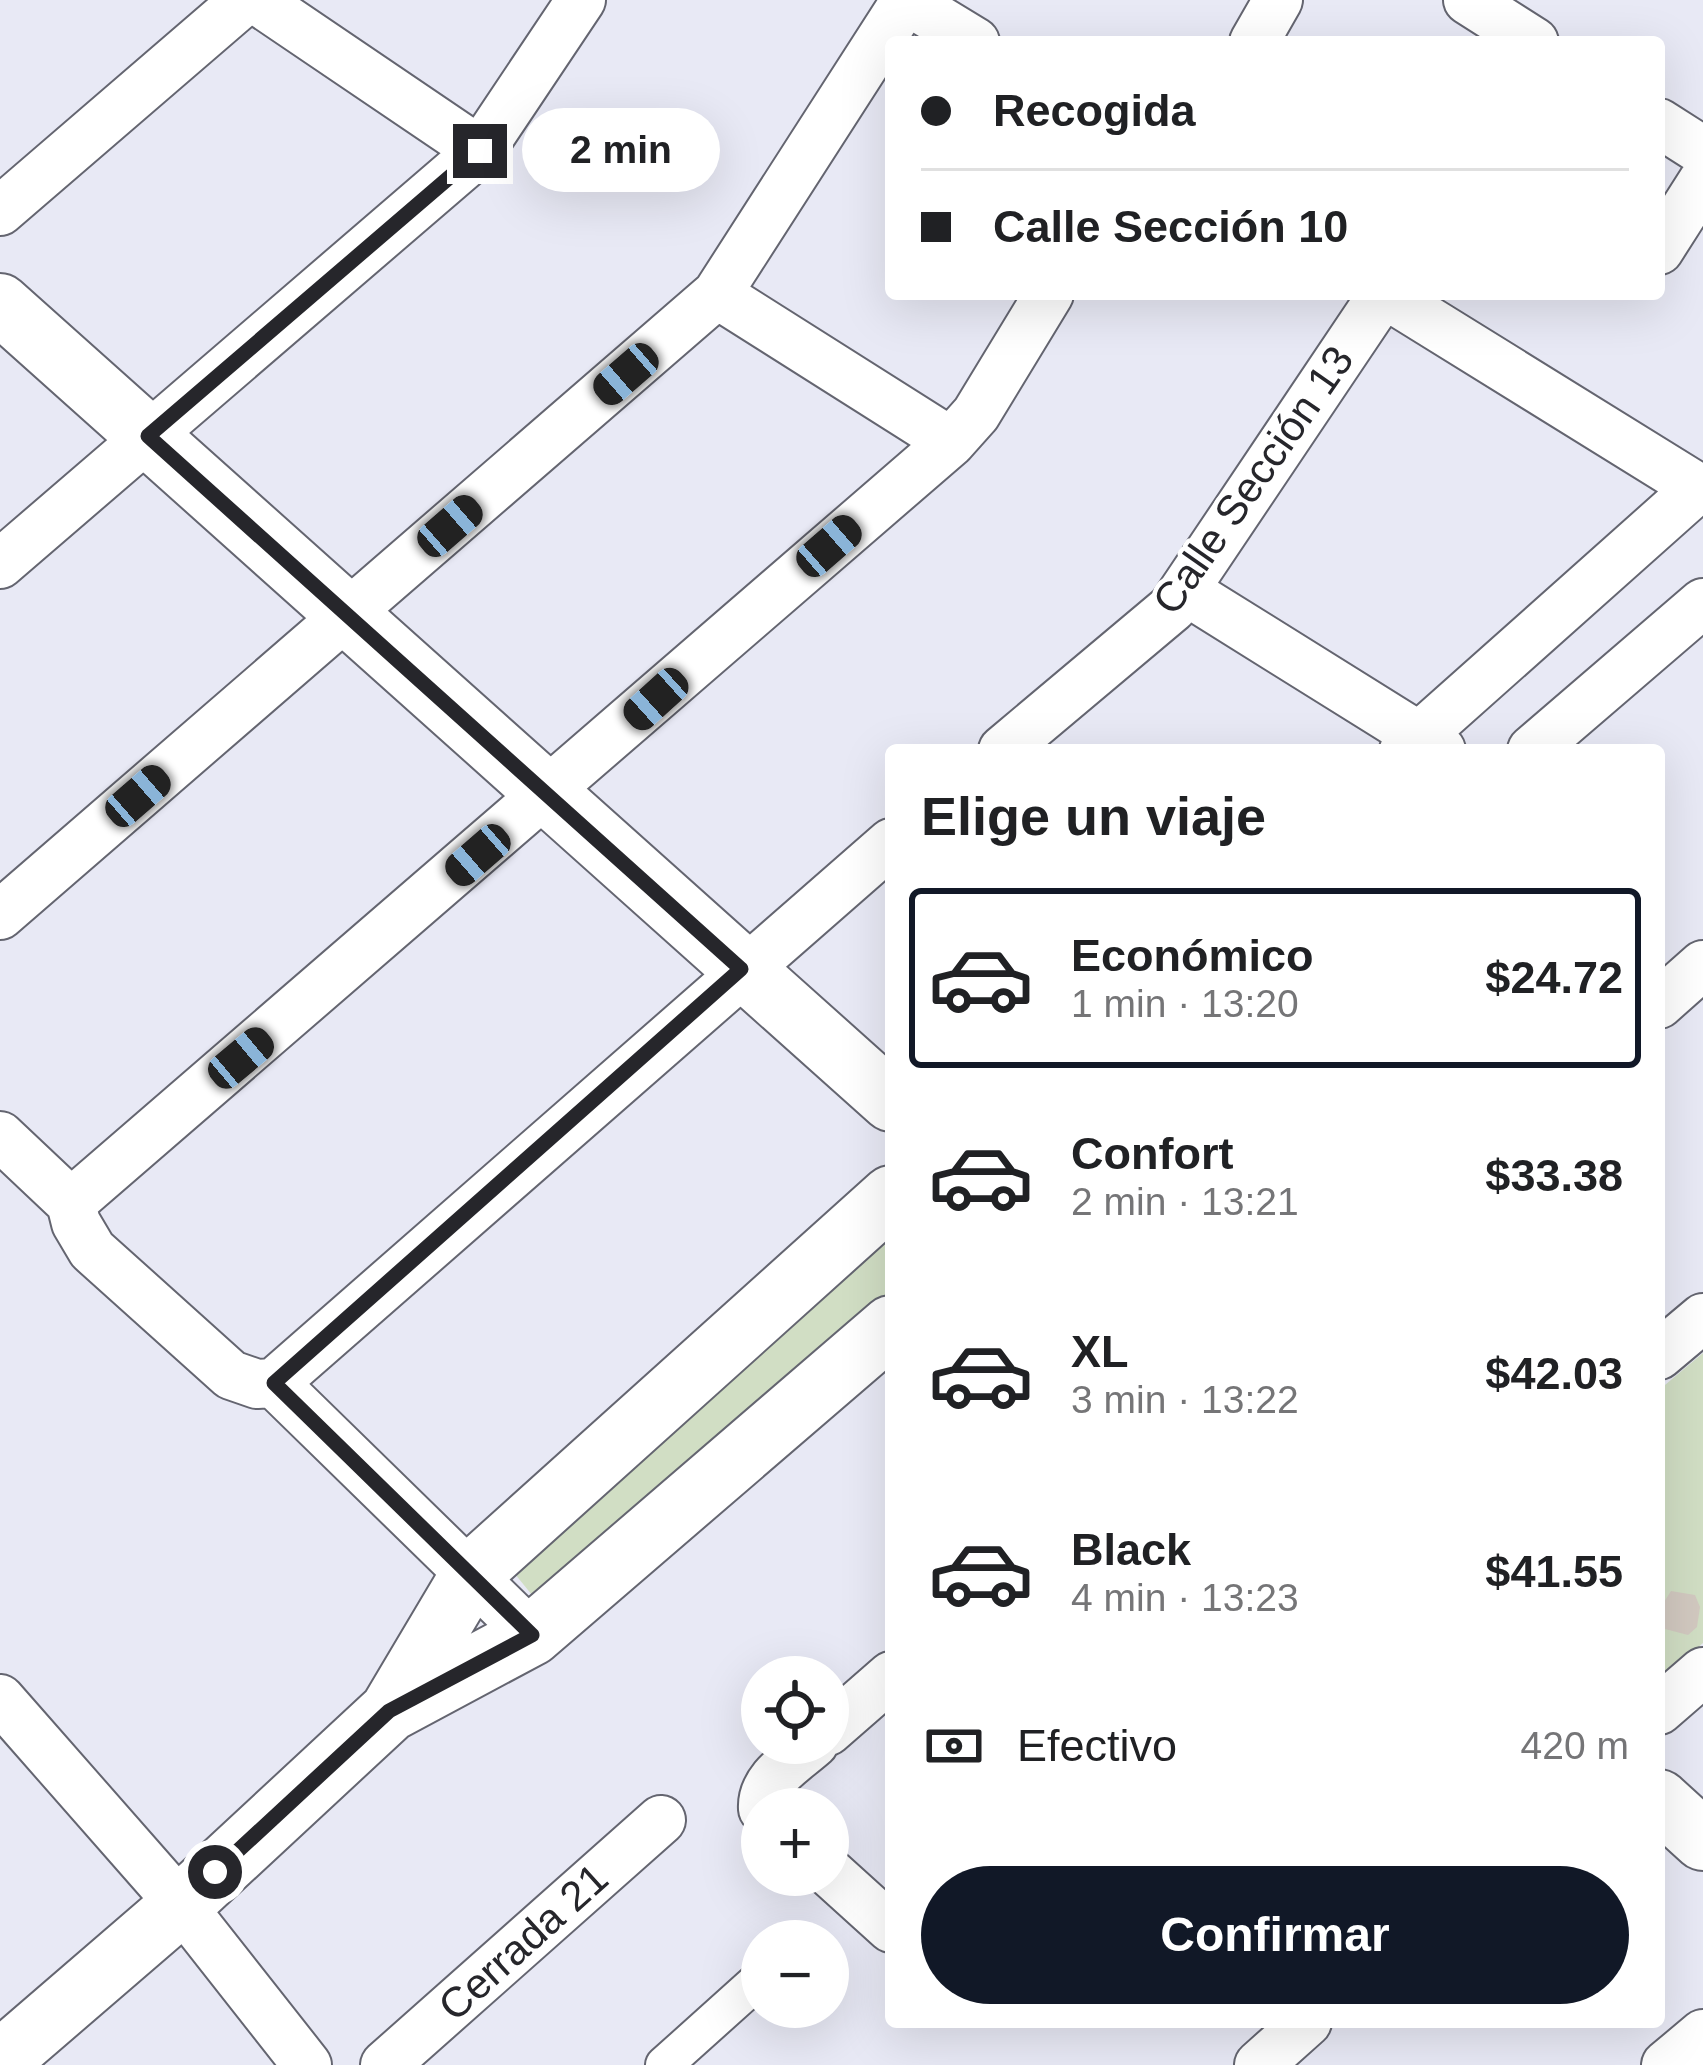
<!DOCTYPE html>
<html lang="es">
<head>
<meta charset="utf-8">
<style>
	:root { --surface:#fff; --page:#f6f6f6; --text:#202124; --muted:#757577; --line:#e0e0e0; --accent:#111827 }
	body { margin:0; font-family:Helvetica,sans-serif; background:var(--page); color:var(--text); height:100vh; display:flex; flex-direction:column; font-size:45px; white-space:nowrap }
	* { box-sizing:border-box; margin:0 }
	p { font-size:39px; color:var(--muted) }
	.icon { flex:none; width:66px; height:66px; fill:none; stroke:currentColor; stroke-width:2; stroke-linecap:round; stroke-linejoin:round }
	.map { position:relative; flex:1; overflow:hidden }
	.side { position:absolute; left:885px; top:744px; width:780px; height:1284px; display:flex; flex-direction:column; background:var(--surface); border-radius:12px; box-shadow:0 12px 48px #0002 }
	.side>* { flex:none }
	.hud { position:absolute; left:885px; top:36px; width:780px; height:264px; border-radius:12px; box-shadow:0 12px 48px #0002; display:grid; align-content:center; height:264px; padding:0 36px; background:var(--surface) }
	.tools { position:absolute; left:741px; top:1656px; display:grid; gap:24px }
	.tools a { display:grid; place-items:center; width:108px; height:108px; border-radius:50%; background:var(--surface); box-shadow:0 12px 48px #0002; font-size:60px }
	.end { position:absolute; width:54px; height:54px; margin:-27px; border:15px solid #26262b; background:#fff; box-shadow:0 0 0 6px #fff }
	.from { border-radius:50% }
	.bubble { position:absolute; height:84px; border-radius:42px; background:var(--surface); box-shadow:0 12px 48px #0002; font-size:39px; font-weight:700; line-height:84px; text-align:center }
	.car { position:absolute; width:36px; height:72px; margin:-36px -18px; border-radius:15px; box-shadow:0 0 9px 3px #0007; background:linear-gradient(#222 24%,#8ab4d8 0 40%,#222 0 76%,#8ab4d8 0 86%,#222 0) }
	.hud b { display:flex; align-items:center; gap:42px; height:114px; font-size:45px }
	.hud b+b { border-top:3px solid var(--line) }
	.hud i { width:30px; height:30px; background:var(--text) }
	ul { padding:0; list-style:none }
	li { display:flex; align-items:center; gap:36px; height:180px; margin:0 24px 18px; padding:0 12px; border:6px solid transparent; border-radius:12px }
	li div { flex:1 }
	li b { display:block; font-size:45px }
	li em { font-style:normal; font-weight:700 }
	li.on { border-color:var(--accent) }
	li>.icon { width:108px; height:108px; stroke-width:1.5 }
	h2 { padding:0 36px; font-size:54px; line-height:144px }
	.pay { display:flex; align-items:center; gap:30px; height:132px; padding:0 36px; font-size:45px }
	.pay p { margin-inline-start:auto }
	.button { display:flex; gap:24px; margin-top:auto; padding:24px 36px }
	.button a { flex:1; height:138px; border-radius:72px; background:var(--accent); color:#fff; font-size:48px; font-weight:700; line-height:138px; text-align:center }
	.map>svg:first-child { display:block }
	.green { fill:#d1dec4 }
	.building { fill:#d2c9c0 }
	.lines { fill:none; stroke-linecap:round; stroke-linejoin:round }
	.pedestrian-casing { stroke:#646570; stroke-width:40 }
	.minor-casing { stroke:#646570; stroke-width:52 }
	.tertiary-casing { stroke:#646570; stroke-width:64 }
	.pedestrian { stroke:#fff; stroke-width:36 }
	.minor { stroke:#fff; stroke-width:48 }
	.tertiary { stroke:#fff; stroke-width:60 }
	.route { stroke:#26262b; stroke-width:15 }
	.labels { text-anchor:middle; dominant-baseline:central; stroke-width:9; stroke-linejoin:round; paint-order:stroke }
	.street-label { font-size:42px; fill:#26262b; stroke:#fff }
</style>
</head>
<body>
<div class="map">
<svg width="1703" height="2065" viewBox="0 0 1703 2065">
	<rect width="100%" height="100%" fill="#e8e9f5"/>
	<!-- green -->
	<path class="green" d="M891 1218V1299L541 1606 506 1563Z
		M1703 1353V1643L1659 1681V1390Z"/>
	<!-- building -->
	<path class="building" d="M1671 1591 1695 1595 1700 1607 1697 1627 1688 1635 1665 1629 1659 1610Z"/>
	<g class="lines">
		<defs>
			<path id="pedestrian" d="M664 2065 762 1977"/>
			<path id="minor" d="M257 0 480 151
				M1468 0 1534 42
				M1254 42 1278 0
				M1659 123 1703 151
				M0 211 245 0
				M1659 250 1703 181
				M717 294 951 442
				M1385 294 1703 491
				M0 564 480 151 581 0
				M1186 591 1441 750
				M1003 750 1172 608 1383 294
				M1404 750 1698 488
				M1532 750 1703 603
				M0 915 717 294 906 0 975 42
				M1659 1004 1703 965
				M0 1136 71 1203 76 1223 92 1250 231 1375 257 1384 274 1383 532 1635
				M71 1203 951 442 976 414 1049 294
				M1659 1355 1703 1318
				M274 1383 891 843
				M0 1699 181 1905 307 2065
				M1659 1710 1703 1672
				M828 1731 891 1676
				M763 1809C761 1779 794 1761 814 1743
				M828 1871 891 1928
				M385 2065 661 1820
				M1259 2065 1307 2022
				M1666 2065 1703 2034"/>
			<path id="tertiary" d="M0 304 891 1101
				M390 1711 472 1573 891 1196
				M1659 1800 1703 1840
				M0 2061 181 1905 390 1711 532 1635 891 1326"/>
		</defs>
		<!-- pedestrian casing -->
		<use href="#pedestrian" class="pedestrian-casing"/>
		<!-- minor casing -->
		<use href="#minor" class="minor-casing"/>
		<!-- tertiary casing -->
		<use href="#tertiary" class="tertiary-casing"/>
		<!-- pedestrian -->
		<use href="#pedestrian" class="pedestrian"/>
		<!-- minor -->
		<use href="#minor" class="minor"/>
		<!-- tertiary -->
		<use href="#tertiary" class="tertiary"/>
	</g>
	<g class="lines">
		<!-- route -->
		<path class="route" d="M215 1872 389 1711 532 1635 274 1383 741 969 148 436 480 151"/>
	</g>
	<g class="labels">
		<!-- street labels -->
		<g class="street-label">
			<text transform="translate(1253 480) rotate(-55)">Calle Sección 13</text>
			<text transform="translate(523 1942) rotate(-42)">Cerrada 21</text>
		</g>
	</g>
</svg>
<div class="tools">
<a><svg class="icon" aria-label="locate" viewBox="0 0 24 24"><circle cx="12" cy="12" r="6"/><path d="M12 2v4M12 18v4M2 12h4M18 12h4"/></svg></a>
<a>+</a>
<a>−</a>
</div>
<i class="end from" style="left:215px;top:1872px"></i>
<i class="end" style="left:480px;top:151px"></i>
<div class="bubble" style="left:522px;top:108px;width:198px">2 min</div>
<i class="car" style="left:626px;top:374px;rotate:229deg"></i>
<i class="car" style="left:450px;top:526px;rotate:49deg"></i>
<i class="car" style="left:829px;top:546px;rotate:49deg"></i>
<i class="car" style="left:656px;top:699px;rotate:228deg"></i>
<i class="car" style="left:138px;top:796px;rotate:49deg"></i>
<i class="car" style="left:478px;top:855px;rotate:229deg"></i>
<i class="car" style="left:241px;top:1058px;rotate:50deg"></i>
<div class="hud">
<b><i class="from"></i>Recogida</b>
<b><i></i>Calle Sección 10</b>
</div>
<section class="side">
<h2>Elige un viaje</h2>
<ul>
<li class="on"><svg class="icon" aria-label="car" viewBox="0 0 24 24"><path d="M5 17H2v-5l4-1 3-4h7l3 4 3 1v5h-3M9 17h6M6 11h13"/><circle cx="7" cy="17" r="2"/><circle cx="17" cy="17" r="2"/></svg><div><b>Económico</b><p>1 min · 13:20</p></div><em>$24.72</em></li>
<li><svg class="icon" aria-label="car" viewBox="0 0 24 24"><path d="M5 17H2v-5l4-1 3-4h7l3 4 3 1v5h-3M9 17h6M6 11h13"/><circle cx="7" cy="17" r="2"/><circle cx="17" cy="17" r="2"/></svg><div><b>Confort</b><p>2 min · 13:21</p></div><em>$33.38</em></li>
<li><svg class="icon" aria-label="car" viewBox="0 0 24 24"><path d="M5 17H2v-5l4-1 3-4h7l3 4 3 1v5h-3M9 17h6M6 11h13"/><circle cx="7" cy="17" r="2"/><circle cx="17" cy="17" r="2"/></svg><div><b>XL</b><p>3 min · 13:22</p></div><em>$42.03</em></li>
<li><svg class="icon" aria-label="car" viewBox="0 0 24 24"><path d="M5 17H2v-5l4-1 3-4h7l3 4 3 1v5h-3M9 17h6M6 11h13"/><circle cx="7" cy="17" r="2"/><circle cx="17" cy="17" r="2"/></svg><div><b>Black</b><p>4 min · 13:23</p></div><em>$41.55</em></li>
</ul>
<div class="pay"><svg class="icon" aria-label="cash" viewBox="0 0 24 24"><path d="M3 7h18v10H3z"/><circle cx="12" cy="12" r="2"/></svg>Efectivo<p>420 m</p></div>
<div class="button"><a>Confirmar</a></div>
</section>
</div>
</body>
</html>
